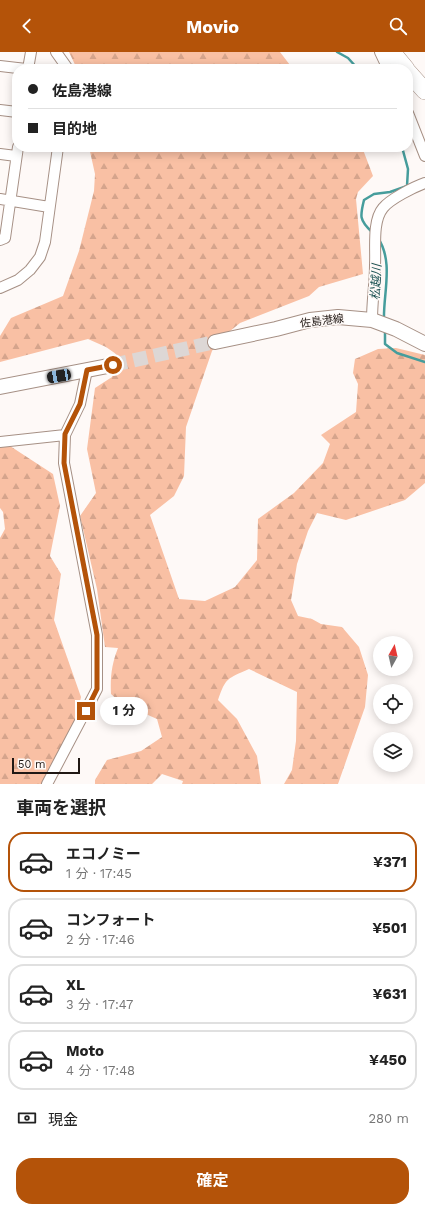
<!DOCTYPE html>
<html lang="ja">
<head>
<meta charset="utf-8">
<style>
	:root { --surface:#fff; --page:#f2f2f2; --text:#222; --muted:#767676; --line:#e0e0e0; --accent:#b45309 }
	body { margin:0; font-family:"Work Sans","Noto Sans JP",sans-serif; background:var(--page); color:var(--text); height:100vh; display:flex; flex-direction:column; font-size:15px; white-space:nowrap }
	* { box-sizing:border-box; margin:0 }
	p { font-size:13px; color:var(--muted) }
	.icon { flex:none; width:22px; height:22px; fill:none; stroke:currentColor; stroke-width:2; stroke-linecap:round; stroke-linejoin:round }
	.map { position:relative; height:732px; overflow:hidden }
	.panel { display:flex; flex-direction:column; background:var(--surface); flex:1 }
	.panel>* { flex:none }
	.top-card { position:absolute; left:12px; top:12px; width:401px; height:88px; border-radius:16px; box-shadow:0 2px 10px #0003; display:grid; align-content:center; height:88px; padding:0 16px; background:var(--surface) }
	.needle { width:26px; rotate:8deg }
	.fabs { position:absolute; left:373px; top:584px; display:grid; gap:8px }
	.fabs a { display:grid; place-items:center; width:40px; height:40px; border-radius:50%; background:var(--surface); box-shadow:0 2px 10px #0003; font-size:20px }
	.scale { position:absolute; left:12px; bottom:10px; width:68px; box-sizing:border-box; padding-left:4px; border:2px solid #201814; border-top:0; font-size:11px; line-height:14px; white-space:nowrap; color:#201814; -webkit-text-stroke:3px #fef9f7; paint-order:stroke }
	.end { position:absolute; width:18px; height:18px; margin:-9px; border:5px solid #b45309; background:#fff; box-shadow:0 0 0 2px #fff }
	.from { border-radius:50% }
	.bubble { position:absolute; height:28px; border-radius:14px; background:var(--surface); box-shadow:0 2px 10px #0003; font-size:13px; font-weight:700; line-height:28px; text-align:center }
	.car { position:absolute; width:12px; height:24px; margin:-12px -6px; border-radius:5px; box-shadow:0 0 3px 1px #0007; background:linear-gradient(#222 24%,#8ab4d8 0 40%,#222 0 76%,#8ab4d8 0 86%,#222 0) }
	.top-card b { display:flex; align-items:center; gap:14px; height:38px; font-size:15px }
	.top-card b+b { border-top:1px solid var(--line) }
	.top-card i { width:10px; height:10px; background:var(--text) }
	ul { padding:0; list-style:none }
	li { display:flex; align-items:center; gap:12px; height:60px; margin:0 8px 6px; padding:0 8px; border:2px solid var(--line); border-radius:16px }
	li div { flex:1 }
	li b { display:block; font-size:15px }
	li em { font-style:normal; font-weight:700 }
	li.active { border-color:var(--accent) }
	li>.icon { width:36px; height:36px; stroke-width:1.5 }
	h2 { padding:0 16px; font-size:18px; line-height:48px }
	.pay { display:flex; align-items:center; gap:10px; height:44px; padding:0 16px; font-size:15px }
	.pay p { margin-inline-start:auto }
	.action { display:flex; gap:8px; margin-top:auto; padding:8px 16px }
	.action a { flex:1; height:46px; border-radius:16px; background:var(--accent); color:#fff; font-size:16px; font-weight:700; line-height:46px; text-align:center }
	header { display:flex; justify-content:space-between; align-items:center; height:52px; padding:0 16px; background:var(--accent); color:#fff; font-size:18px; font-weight:700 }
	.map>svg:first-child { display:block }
	.forest { fill:url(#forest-firs) }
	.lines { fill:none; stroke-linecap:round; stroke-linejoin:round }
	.stream { stroke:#469d9c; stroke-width:2.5 }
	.secondary-tunnel { stroke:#ddd7d5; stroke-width:14; stroke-dasharray:14 7; stroke-linecap:butt }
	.minor-casing { stroke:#a69085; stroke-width:12 }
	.secondary-casing { stroke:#a69085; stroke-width:16 }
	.trunk-casing { stroke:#a69085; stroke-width:18 }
	.minor { stroke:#fff; stroke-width:10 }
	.secondary { stroke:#fff; stroke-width:14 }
	.trunk { stroke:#fff; stroke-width:17 }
	.route { stroke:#b45309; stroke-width:5 }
	.labels { text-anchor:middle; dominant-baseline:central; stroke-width:3; stroke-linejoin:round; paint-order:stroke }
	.street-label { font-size:11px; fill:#201814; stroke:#fef9f7 }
	.water-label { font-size:12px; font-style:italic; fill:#195051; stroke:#fef9f7 }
</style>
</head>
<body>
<header><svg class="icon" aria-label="back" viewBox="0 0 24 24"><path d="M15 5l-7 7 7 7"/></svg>Movio<svg class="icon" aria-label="search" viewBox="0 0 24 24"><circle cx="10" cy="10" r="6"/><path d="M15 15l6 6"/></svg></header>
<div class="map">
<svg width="425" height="732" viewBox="0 0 425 732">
	<defs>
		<pattern id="forest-firs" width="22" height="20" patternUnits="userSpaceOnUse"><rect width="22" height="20" fill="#f9c0a4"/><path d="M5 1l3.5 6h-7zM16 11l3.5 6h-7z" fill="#d5a48c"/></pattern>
	</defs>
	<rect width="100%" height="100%" fill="#fef9f7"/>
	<!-- forest -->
	<path class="forest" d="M69 0H280L293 17H77Z
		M89 95H362L373 124 358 140 356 147 363 222 319 235 309 244 240 271 219 288 212 299 186 375 184 424 174 444 150 463 179 547 205 549 235 535 257 508 258 467 294 441 323 411 330 392 321 383 356 360 358 332 353 321 355 307 378 297 396 296 425 303V431L405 448 346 468 317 461 308 479 297 512 291 548 298 564 312 567 321 572 342 575 359 595 368 623 365 655 338 732H284L292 718 296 689 297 640 249 617C227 627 226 625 218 648L237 667 257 704 261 732H182L183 729 162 722 152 732H95V728L107 708 141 699 162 685 157 667 121 651 111 642C110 625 112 611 118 596L105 595 97 537 80 464 96 441 87 397 95 336 112 325 116 302 106 295 88 287 0 310V284L11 266 63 244 79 199 94 139 95 122Z
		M10 394 53 422 60 454 50 504 61 522 54 568 81 645 76 667 42 732H0V486L5 477 3 460 0 456V395Z"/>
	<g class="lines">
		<!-- stream -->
		<path class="stream" d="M337 0 348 6 358 17
			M372 180C359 168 360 164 364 148L374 142 390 140 407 134 408 117 402 95
			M378 186C394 210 383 242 384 268
			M385 279V292L397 301 425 310"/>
		<!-- secondary-tunnel -->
		<path class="secondary-tunnel" d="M113 313 215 290"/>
		<defs>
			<path id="minor" d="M56 0 68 17
				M380 0 388 17
				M0 14 26 17
				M28 17 31 0
				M0 58 17 60
				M408 61 425 104
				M0 102 16 104
				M0 147 49 155
				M0 188 5 186 18 95
				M0 236 18 228 30 218 40 205 45 190 58 95
				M372 268C372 249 375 231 375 213 376 197 372 169 383 156 390 147 414 135 425 131
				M0 390 65 383
				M47 732 97 637V583L64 411 65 383 80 352 87 318"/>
			<path id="secondary" d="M215 290 276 277 310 268 338 265 372 268 396 277 425 292
				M0 335 113 313"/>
			<path id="trunk" d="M392 0 406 17
				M408 20 425 39"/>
		</defs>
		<!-- minor casing -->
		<use href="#minor" class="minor-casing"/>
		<!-- secondary casing -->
		<use href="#secondary" class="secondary-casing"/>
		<!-- trunk casing -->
		<use href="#trunk" class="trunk-casing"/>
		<!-- minor -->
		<use href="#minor" class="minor"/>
		<!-- secondary -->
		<use href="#secondary" class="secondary"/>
		<!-- trunk -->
		<use href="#trunk" class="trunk"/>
	</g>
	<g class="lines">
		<!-- route -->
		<path class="route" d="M86 659 97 637V583L64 411 65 382 80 352 87 318 113 313"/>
	</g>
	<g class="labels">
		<!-- street labels -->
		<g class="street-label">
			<text transform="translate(322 269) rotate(-7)">佐島港線</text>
		</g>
		<!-- water labels -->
		<g class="water-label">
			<text transform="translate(376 230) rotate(-87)">松越川</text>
		</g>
	</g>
</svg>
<div class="fabs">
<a><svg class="needle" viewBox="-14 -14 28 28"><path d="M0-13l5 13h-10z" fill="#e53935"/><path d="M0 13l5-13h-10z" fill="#767676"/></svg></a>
<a><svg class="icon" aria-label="locate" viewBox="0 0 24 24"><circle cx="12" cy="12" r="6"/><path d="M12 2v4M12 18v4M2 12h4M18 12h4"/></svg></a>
<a><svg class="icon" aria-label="layers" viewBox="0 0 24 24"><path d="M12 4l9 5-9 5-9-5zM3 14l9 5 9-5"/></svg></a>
</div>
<div class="scale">50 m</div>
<i class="end from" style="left:113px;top:313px"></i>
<i class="end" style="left:86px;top:659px"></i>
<div class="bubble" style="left:100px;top:645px;width:48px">1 分</div>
<i class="car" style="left:59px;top:324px;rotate:260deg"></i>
<div class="top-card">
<b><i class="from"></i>佐島港線</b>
<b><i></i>目的地</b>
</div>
</div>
<section class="panel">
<h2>車両を選択</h2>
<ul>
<li class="active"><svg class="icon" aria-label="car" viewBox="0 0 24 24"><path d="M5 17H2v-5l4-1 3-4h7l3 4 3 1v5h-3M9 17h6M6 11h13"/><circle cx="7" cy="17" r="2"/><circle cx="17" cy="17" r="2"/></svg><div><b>エコノミー</b><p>1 分 · 17:45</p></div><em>¥371</em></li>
<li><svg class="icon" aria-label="car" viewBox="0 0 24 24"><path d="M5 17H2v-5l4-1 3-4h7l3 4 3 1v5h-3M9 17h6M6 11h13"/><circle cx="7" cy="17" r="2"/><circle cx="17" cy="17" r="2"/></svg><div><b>コンフォート</b><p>2 分 · 17:46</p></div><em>¥501</em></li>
<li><svg class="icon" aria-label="car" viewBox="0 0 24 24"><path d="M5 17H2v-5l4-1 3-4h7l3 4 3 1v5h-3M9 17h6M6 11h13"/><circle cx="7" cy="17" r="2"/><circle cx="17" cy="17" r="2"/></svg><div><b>XL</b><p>3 分 · 17:47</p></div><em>¥631</em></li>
<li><svg class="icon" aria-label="car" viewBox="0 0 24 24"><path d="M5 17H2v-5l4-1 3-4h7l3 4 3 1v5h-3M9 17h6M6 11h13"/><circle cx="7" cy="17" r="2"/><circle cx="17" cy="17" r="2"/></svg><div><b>Moto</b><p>4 分 · 17:48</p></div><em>¥450</em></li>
</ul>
<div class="pay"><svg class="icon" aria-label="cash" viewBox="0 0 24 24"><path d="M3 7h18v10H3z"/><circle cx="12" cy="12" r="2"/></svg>現金<p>280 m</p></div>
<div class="action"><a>確定</a></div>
</section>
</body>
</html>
